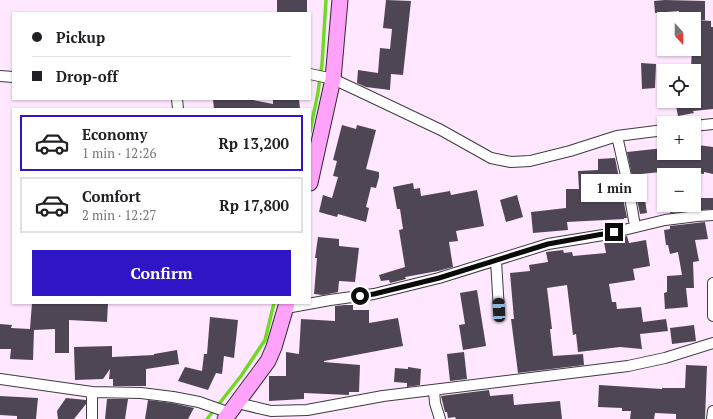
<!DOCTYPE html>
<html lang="en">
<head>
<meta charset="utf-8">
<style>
	:root { --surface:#fff; --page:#f2f2f2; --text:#202124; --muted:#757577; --line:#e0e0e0; --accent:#2e16c6 }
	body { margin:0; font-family:"PT Serif",serif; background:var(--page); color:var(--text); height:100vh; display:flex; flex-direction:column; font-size:15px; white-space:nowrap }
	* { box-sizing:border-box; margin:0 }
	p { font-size:13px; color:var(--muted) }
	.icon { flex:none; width:22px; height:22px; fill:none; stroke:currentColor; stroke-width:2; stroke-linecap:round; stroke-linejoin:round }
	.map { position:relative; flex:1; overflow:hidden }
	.details { position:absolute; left:12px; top:108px; width:299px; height:196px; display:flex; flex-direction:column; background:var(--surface); border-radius:0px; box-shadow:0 1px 3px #0004 }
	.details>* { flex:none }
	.top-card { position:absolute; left:12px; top:12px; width:299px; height:88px; border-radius:0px; box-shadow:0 1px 3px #0004; display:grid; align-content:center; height:88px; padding:0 20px; background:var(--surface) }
	.needle { width:26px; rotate:159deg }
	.buttons { position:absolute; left:657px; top:12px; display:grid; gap:8px }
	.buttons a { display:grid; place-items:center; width:44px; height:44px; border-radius:0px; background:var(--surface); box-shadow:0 1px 3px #0004; font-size:20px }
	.end { position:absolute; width:18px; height:18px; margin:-9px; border:5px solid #0a0a0a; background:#fff; box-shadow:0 0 0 2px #fff }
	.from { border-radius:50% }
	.bubble { position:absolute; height:28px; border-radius:0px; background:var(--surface); box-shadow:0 1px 3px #0004; font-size:13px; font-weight:600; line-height:28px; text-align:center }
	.car { position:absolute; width:12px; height:24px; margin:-12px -6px; border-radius:5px; box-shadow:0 0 3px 1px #0007; background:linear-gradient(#222 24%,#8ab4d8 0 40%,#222 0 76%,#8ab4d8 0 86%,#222 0) }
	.top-card b { display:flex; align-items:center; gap:14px; height:38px; font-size:15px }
	.top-card b+b { border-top:1px solid var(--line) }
	.top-card i { width:10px; height:10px; background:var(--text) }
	ul { padding:7px 0 0; list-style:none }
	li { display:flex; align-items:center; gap:12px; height:56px; margin:0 8px 6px; padding:0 12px; border:2px solid var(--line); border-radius:0px }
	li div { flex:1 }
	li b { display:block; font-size:15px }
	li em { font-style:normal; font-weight:600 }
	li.on { border-color:var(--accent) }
	li>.icon { width:36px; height:36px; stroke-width:1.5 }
	.action { display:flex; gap:8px; margin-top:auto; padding:8px 20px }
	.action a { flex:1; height:46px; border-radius:0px; background:var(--accent); color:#fff; font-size:16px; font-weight:600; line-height:46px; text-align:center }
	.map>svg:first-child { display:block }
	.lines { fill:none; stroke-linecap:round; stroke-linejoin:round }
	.stream { stroke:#72da26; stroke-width:3.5 }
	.building { fill:#4e4654 }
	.street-casing { stroke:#3d3d3d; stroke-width:12 }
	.secondary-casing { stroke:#2c2c2c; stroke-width:17 }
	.street { stroke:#fff; stroke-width:10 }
	.secondary { stroke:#ffa2f9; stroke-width:15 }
	.route { stroke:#0a0a0a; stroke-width:5 }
</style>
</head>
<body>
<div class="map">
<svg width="713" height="419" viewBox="0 0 713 419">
	<rect width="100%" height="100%" fill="#ffe7ff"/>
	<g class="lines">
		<!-- stream -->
		<path class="stream" d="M310 132 318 92 322 64 326 0
			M207 419 241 376 265 340 274 303"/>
	</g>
	<!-- building -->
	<path class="building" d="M277 0H307V13H277Z
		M386 0 411 1 403 75 391 74 390 90 366 87 357 83 358 70 378 73 380 48 390 49 392 29 383 28Z
		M665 0 705 1V20L678 19 679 11 655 13 654 1Z
		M698 20 711 21V27H713V109L693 111 694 113 678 116 675 101H694V91L697 90 695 67H691L692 49H694V44L698 45Z
		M641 63 656 64 655 88 642 89Z
		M213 99H248L273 104V99H299L300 109H214Z
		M342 125 356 129 357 125 376 130 366 169 379 172V177L376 188 371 187 366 207 369 208 366 222 338 214 337 217 319 212 323 195 332 198 338 177 333 176 337 161 333 160Z
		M698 145 713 147V174L704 172V174L687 172V175H670V171L641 174 647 213 640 214 627 152 664 148V153H697Z
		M615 158 627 218H624V219L567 222 568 230 533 233 531 212 566 208V189H579L578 171 598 170V159Z
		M413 183 414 189 420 188 421 196 450 191 451 195 477 190 484 226 456 231 458 241 449 242 453 267 438 271 405 277 406 279 390 283 389 280 381 281 379 275 405 267 399 230 403 229 400 209H397L393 187Z
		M517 195 523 217 506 222 500 200Z
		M694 198H713V209L670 213V205H694Z
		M705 222 708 239 695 240 699 261 693 262 694 288H686L688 307 665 309 664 293 667 292V276L682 275 678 252 670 254 668 245H666L664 230 670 229V226Z
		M627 236 629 243 646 240 650 266 633 269 635 280 609 284 612 302H616L617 309 641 307 643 322 666 319 668 331 640 334 642 349 620 347 578 352 576 334 573 335 567 285 547 288 552 329H550L553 356 583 354 584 365 518 373 511 319H514L510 273 530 271 529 265 548 262 546 252 563 250 564 253 572 252 573 256 606 253 604 242Z
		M318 237 339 239V246L359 248 355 282 339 281 338 292 323 295 314 294 317 258H315Z
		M477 290 486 346 463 350 459 325 465 324 460 293Z
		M32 303H108L107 322 69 320V353H55V329L34 330 33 360 10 359 11 349H0V324L12 325 11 328 30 329Z
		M345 305H353V310H369V323L398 318 403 346 324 361V362L360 365 359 392H349V395L304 393V399L269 401V376H286V352L299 354 301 319 335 321V306Z
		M210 317 238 320 234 358 224 356 222 374 216 373 208 390 178 381 185 367 202 371 204 354H207Z
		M694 325 696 341 672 344 670 328Z
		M112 346V357L154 355V354L177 350 179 364 146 369V386H113V379H109L110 369 103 379 75 380 74 347Z
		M464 352 467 379 450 381 447 354Z
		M686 365 707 366 705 419H676V414L655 413 654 419H630L631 411H622V408L598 407 599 385 662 389V388H685Z
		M408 367 421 369 420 385 407 387V383L394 382 395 368 408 369Z
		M489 390 490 396 513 394 514 405 560 401 562 419H456L455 417 448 418 447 412H445L441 396Z
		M0 396 38 398 36 419H17V416L0 415Z
		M66 398 86 400V404L74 419H58L57 411Z
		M107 399H128L125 419H105Z
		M148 400 172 403 194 408 188 419H145Z"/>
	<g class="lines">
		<defs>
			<path id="street" d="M310 74 333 79 363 93 441 130 491 158 511 162 530 161 570 151 617 136 664 130
				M0 76 13 77
				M177 99 178 109
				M694 126 713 124
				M617 136 627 180 635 226
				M496 261 499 310
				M713 283V316
				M286 308 330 300 374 294 439 278 548 244 603 235 665 220 697 216 713 215
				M0 379 92 392 141 393 173 397 199 402 230 413
				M434 390 435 403 440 419
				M92 392V419
				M237 403 271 411 307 410 383 396 628 366 665 358 713 343
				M712 419 713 411"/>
			<path id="secondary" d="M310 183 333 79 340 0
				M225 419 268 361 274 347 287 303"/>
		</defs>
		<!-- street casing -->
		<use href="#street" class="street-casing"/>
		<!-- secondary casing -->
		<use href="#secondary" class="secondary-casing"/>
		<!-- street -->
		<use href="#street" class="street"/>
		<!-- secondary -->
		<use href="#secondary" class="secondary"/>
	</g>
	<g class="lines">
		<!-- route -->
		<path class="route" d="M360 296 374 294 439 278 548 244 614 232"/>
	</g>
</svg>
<div class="buttons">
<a><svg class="needle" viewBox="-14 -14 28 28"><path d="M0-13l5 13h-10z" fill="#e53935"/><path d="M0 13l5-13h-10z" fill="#757577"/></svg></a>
<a><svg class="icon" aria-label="locate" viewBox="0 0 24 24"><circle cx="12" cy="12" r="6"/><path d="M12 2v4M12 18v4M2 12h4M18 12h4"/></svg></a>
<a>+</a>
<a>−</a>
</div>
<i class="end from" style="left:360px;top:296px"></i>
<i class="end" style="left:614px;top:232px"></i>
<div class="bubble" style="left:581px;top:174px;width:66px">1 min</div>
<i class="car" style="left:499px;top:310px;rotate:357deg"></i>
<div class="top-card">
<b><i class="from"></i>Pickup</b>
<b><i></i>Drop-off</b>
</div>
<section class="details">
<ul>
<li class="on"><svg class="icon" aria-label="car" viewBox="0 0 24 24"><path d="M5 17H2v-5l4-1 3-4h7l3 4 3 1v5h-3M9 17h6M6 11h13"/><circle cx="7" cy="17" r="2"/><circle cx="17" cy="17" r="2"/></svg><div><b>Economy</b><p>1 min · 12:26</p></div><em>Rp 13,200</em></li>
<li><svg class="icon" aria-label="car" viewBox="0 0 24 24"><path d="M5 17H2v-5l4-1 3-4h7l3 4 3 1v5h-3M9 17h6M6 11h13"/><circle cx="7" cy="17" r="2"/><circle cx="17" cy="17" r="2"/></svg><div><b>Comfort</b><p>2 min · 12:27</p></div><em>Rp 17,800</em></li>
</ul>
<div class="action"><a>Confirm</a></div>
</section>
</div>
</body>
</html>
